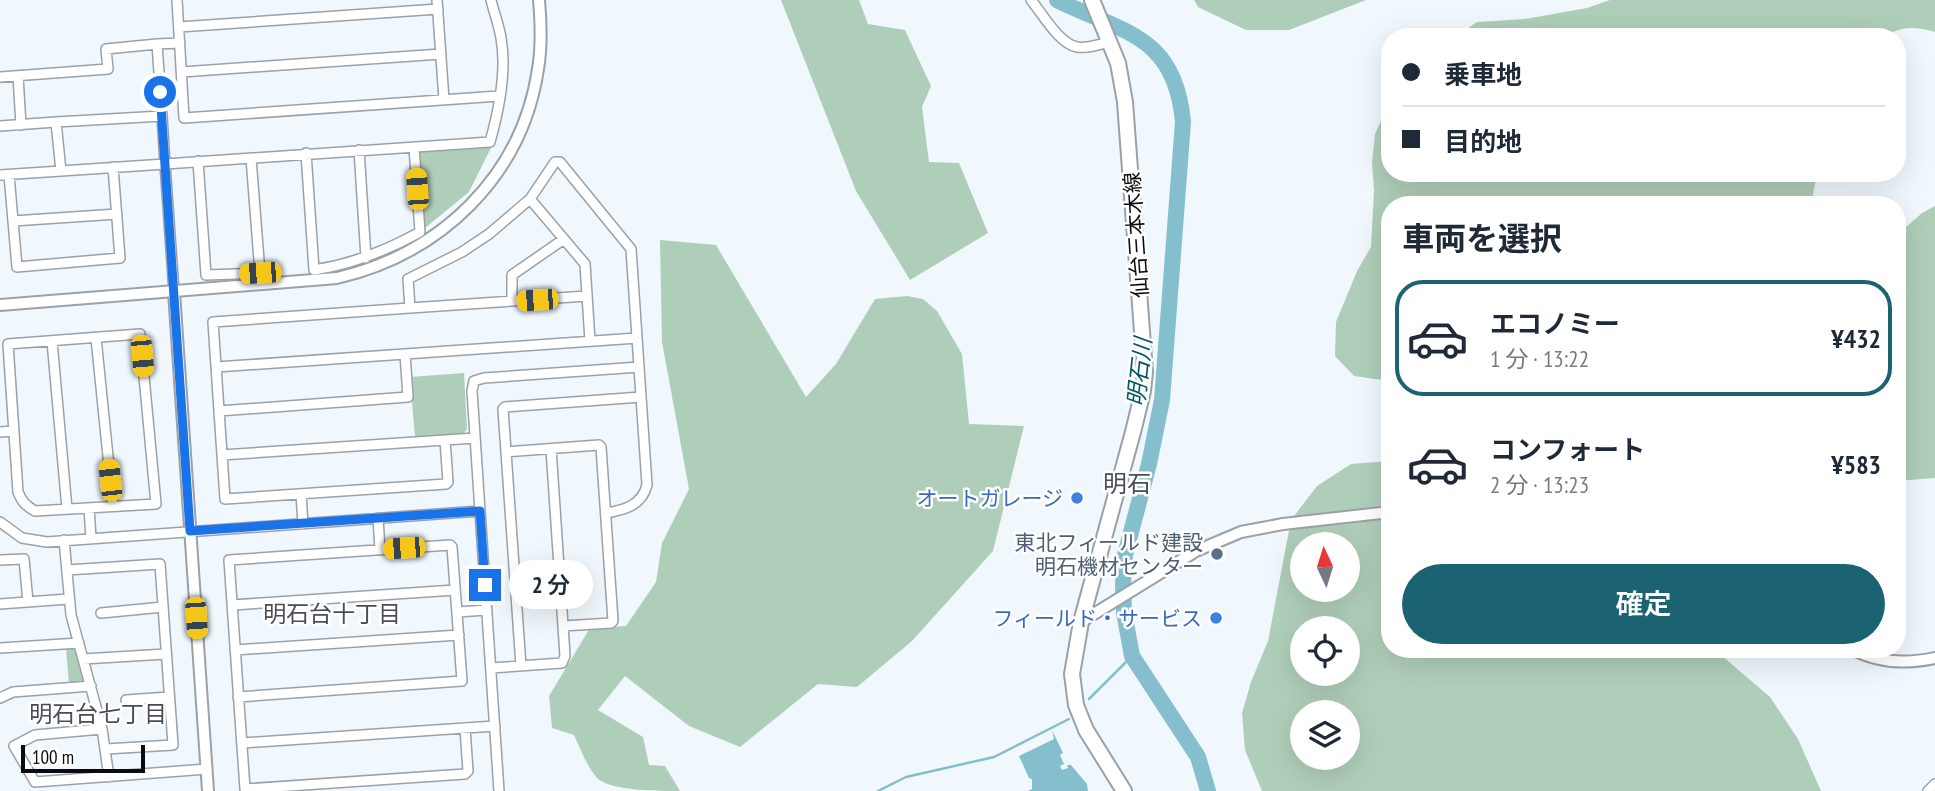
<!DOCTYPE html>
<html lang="ja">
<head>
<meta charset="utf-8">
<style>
	:root { --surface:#fff; --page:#f6f6f7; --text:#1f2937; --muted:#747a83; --line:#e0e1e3; --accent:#1b6272 }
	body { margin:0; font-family:"PT Sans Narrow","Noto Sans JP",sans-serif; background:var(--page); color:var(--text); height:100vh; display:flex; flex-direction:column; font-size:26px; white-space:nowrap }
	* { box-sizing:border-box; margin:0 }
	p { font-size:23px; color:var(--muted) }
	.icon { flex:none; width:38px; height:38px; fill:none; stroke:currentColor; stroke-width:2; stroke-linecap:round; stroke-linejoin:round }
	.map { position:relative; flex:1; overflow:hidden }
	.sheet { position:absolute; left:1381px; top:196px; width:525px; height:462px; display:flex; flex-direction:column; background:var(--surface); border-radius:28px; box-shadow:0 7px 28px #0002 }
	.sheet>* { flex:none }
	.guide { position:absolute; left:1381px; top:28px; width:525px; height:154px; border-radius:28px; box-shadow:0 7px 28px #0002; display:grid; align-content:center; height:154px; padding:0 21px; background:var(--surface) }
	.needle { width:46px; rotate:356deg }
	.fabs { position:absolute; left:1290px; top:532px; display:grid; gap:14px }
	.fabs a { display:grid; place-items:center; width:70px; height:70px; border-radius:50%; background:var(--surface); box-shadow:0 7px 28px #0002; font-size:35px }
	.scale { position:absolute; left:21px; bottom:18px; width:124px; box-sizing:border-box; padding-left:7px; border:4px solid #090b0e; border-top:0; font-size:19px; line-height:24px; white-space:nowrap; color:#090b0e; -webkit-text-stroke:5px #fff; paint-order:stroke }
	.end { position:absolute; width:32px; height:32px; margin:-16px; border:9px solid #1a73e8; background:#fff; box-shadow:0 0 0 4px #fff }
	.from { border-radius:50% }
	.bubble { position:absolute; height:49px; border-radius:24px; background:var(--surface); box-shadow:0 7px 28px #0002; font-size:23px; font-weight:600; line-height:49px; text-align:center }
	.car { position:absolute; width:21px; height:42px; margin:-21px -10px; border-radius:9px; box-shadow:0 0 5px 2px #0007; background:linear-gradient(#f5c518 24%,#345 0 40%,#f5c518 0 76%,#345 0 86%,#f5c518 0) }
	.guide b { display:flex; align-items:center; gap:24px; height:66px; font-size:26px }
	.guide b+b { border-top:2px solid var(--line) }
	.guide i { width:18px; height:18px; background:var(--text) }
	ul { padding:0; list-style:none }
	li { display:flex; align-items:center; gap:21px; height:116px; margin:0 14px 10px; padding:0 7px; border:4px solid transparent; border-radius:28px }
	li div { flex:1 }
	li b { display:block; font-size:26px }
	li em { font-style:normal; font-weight:600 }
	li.selected { border-color:var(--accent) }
	li>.icon { width:63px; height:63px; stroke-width:1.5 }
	h2 { padding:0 21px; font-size:32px; line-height:84px }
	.button { display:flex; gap:14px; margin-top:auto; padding:14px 21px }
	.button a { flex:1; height:80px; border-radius:42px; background:var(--accent); color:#fff; font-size:28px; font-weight:600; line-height:80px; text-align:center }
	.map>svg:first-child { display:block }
	.green { fill:#afceb9; fill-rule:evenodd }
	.water { fill:#85becc }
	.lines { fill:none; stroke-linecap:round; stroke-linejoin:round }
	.stream { stroke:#85becc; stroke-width:2.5 }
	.river { stroke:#85becc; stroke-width:16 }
	.minor-casing { stroke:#9aa1a7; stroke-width:12 }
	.tertiary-casing { stroke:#9aa1a7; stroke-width:14 }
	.primary-casing { stroke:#9aa1a7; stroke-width:18 }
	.minor { stroke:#fff; stroke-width:9 }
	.tertiary { stroke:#fff; stroke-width:10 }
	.primary { stroke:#fff; stroke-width:14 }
	.route { stroke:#1a73e8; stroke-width:9 }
	.shop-dot { fill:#3f7fe0; stroke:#fff; stroke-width:2.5 }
	.service-dot { fill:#5c6f8a; stroke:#fff; stroke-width:2.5 }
	.labels { text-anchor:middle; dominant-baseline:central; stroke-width:5; stroke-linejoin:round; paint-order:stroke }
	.street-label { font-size:21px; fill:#090b0e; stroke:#fff }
	.shop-label { font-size:21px; fill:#366cbe; stroke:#fff; text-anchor:end }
	.service-label { font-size:21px; fill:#4e5e75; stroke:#fff; text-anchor:end }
	.water-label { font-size:23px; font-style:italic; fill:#005766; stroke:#fff }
	.neighbourhood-label { font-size:23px; fill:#484e53; stroke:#fff }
	.quarter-label { font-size:24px; fill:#484e53; stroke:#fff }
</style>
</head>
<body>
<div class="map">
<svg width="1935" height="791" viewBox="0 0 1935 791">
	<rect width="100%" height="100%" fill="#f0f8fe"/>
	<!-- green -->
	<path class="green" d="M781 0H859L868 24 905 30 931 86 922 107 929 162 959 163 988 233 910 280 856 191Z
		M1194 0H1366L1289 30H1246L1198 7Z
		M1610 0H1935V32C1912 26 1903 26 1882 37H1455L1477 22 1525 19 1587 8Z
		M1389 103 1390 173H1817L1811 205H1390L1389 381 1354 376 1335 356 1336 322 1357 271 1371 247 1374 191 1372 162 1375 134Z
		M492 146 469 192 425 228 417 155 422 150Z
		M1935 206V478L1897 481V235L1922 213Z
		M660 240 716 245 806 397 836 364 875 299 907 296 923 299 937 311 962 354 969 424 1024 426 993 551 912 641 857 687 818 684 740 747 689 726 625 676 598 710 643 737 649 765 665 766 680 791C658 791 613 791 598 779 587 767 581 750 574 735L552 728 549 696 590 628 626 626 656 582 662 543 689 489 662 342Z
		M464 373 467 429 463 434 415 437 410 377Z
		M1389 461 1390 649H1714L1770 697 1798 739 1821 791H1262L1245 750 1242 713 1251 682 1268 641 1291 520 1317 486 1351 464ZM1302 544H1348V590H1302ZM1302 628H1348V674H1302ZM1302 712H1348V758H1302Z
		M66 648 76 650 85 678 81 683 69 684Z"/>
	<!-- water -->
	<path class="water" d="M1052 730 1063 753 1060 755 1064 764 1060 766 1062 770 1068 768 1067 765H1071L1087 784 1088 791H1028L1032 789V779L1029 778 1019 756 1054 739Z"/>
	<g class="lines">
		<!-- stream -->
		<path class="stream" d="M1089 699 1132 656
			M878 791 906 777 994 757 1069 719"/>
		<!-- river -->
		<path class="river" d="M1057 0C1123 33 1175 34 1183 122L1162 400 1149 464 1125 555 1123 584 1124 612 1132 656 1198 757 1208 791"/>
		<defs>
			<path id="minor" d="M177 0 184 118 499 96
				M437 0 444 100
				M1031 0C1042 13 1059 44 1077 47 1087 49 1099 44 1110 42
				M179 27 438 9
				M157 44 180 43
				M182 72 441 54
				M18 76 21 125
				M0 77 108 69 106 49 157 44 162 116 56 122
				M0 126 56 122 61 171 0 175
				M359 150 366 258
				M306 153 314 270C353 264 386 251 420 232L414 147
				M198 161 206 275 260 273 251 158
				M61 171 165 164 162 116
				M9 175 17 267 120 258 113 167
				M530 199 585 264 590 341
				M13 221 117 214
				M174 292 165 164 490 142C499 110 507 71 501 38 499 25 494 13 491 0
				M512 301V275L564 239
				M410 308 587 296
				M140 334 156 504 35 511C26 506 22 502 18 492L8 344Z
				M96 338 113 506
				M52 341 67 509
				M405 354 637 338
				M216 367 405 354 408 397 219 411
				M0 432 13 431
				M445 440 448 482 446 484 225 499 213 322 410 308 408 279 462 252 489 234 530 199 555 162H560L631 249 647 485C642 505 625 510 606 513
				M551 449 563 626
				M222 455 475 438
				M301 494 303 524
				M89 508 91 538
				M480 511 499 791
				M378 518 380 550
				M0 522 22 538 47 542 480 511 472 391 474 381 484 378 639 367
				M64 540 71 615 102 729 109 777
				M0 560 24 559 28 602
				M67 570 160 564 173 745 106 749
				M0 604 68 599
				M232 605 455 590
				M457 612 487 610
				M101 613 163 607
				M0 648 79 643
				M235 650 459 635
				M83 659 166 654
				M521 666 503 409 505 407 641 397
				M491 668 562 663 565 656 563 626 611 623 613 621 601 447 599 445 506 452
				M238 697 462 681 452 547 450 545 229 560 245 789 465 774 468 771 465 728
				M0 698 13 692 91 686
				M126 700 169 697
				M102 729 35 735 14 746 35 782 207 769
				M242 743 495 726
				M1928 791 1935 784"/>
			<path id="tertiary" d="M174 292 208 791
				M0 305 337 278C440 254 522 177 538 69 542 46 541 23 539 0
				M1081 622 1196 551 1241 532 1283 524 1390 512
				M1852 649C1878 663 1907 664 1935 658"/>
			<path id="primary" d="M1092 0 1118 63 1125 102 1145 372 1143 391 1133 432 1081 622 1072 674 1076 705 1086 730 1124 791"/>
		</defs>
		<!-- minor casing -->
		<use href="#minor" class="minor-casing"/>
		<!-- tertiary casing -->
		<use href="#tertiary" class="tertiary-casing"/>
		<!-- primary casing -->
		<use href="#primary" class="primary-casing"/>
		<!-- minor -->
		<use href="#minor" class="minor"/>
		<!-- tertiary -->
		<use href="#tertiary" class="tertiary"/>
		<!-- primary -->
		<use href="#primary" class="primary"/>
	</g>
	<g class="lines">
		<!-- route -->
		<path class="route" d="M160 92 190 531 480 511 485 585"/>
	</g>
	<!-- markers -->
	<g class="shop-dot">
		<circle cx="1077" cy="498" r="7"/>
		<circle cx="1216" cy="618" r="7"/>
	</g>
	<circle class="service-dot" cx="1217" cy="554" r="7"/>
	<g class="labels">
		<!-- street labels -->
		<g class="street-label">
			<text transform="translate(1136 235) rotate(-94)">仙台三本木線</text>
		</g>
		<!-- shop labels -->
		<g class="shop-label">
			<text x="1063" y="498">オートガレージ</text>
			<text x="1202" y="618">フィールド・サービス</text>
		</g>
		<!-- service labels -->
		<g class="service-label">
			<text x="1203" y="542">東北フィールド建設<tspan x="1203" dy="24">明石機材センター</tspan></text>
		</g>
		<!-- water labels -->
		<g class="water-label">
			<text transform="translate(1139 372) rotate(-84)">明石川</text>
		</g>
		<!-- neighbourhood labels -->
		<g class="neighbourhood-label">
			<text x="332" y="613">明石台十丁目</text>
			<text x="98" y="713">明石台七丁目</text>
		</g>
		<!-- quarter labels -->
		<g class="quarter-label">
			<text x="1127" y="483">明石</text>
		</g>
	</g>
</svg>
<div class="fabs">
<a><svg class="needle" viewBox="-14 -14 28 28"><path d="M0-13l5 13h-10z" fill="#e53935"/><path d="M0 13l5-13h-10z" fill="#747a83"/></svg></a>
<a><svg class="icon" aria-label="locate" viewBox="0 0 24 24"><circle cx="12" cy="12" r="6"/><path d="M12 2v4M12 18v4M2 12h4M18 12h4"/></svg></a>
<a><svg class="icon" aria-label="layers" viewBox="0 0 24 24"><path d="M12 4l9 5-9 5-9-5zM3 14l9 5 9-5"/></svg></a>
</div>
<div class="scale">100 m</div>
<i class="end from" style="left:160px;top:92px"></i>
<i class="end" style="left:485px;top:585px"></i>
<div class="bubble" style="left:509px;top:560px;width:84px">2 分</div>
<i class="car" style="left:417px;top:189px;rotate:356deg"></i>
<i class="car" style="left:260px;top:273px;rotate:267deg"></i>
<i class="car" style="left:537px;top:300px;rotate:266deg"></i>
<i class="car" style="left:142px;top:356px;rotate:175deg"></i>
<i class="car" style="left:110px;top:480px;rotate:354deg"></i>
<i class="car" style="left:404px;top:548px;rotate:266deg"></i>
<i class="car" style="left:196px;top:618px;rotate:176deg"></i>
<div class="guide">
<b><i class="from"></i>乗車地</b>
<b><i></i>目的地</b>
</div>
<section class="sheet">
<h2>車両を選択</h2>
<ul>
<li class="selected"><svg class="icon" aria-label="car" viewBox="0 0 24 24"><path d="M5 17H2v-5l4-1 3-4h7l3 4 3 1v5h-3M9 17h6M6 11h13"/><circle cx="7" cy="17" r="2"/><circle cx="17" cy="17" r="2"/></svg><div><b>エコノミー</b><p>1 分 · 13:22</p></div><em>¥432</em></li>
<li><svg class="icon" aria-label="car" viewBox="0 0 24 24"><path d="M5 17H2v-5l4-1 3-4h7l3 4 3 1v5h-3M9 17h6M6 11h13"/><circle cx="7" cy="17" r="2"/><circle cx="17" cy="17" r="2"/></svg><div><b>コンフォート</b><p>2 分 · 13:23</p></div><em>¥583</em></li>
</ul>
<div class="button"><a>確定</a></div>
</section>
</div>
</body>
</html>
